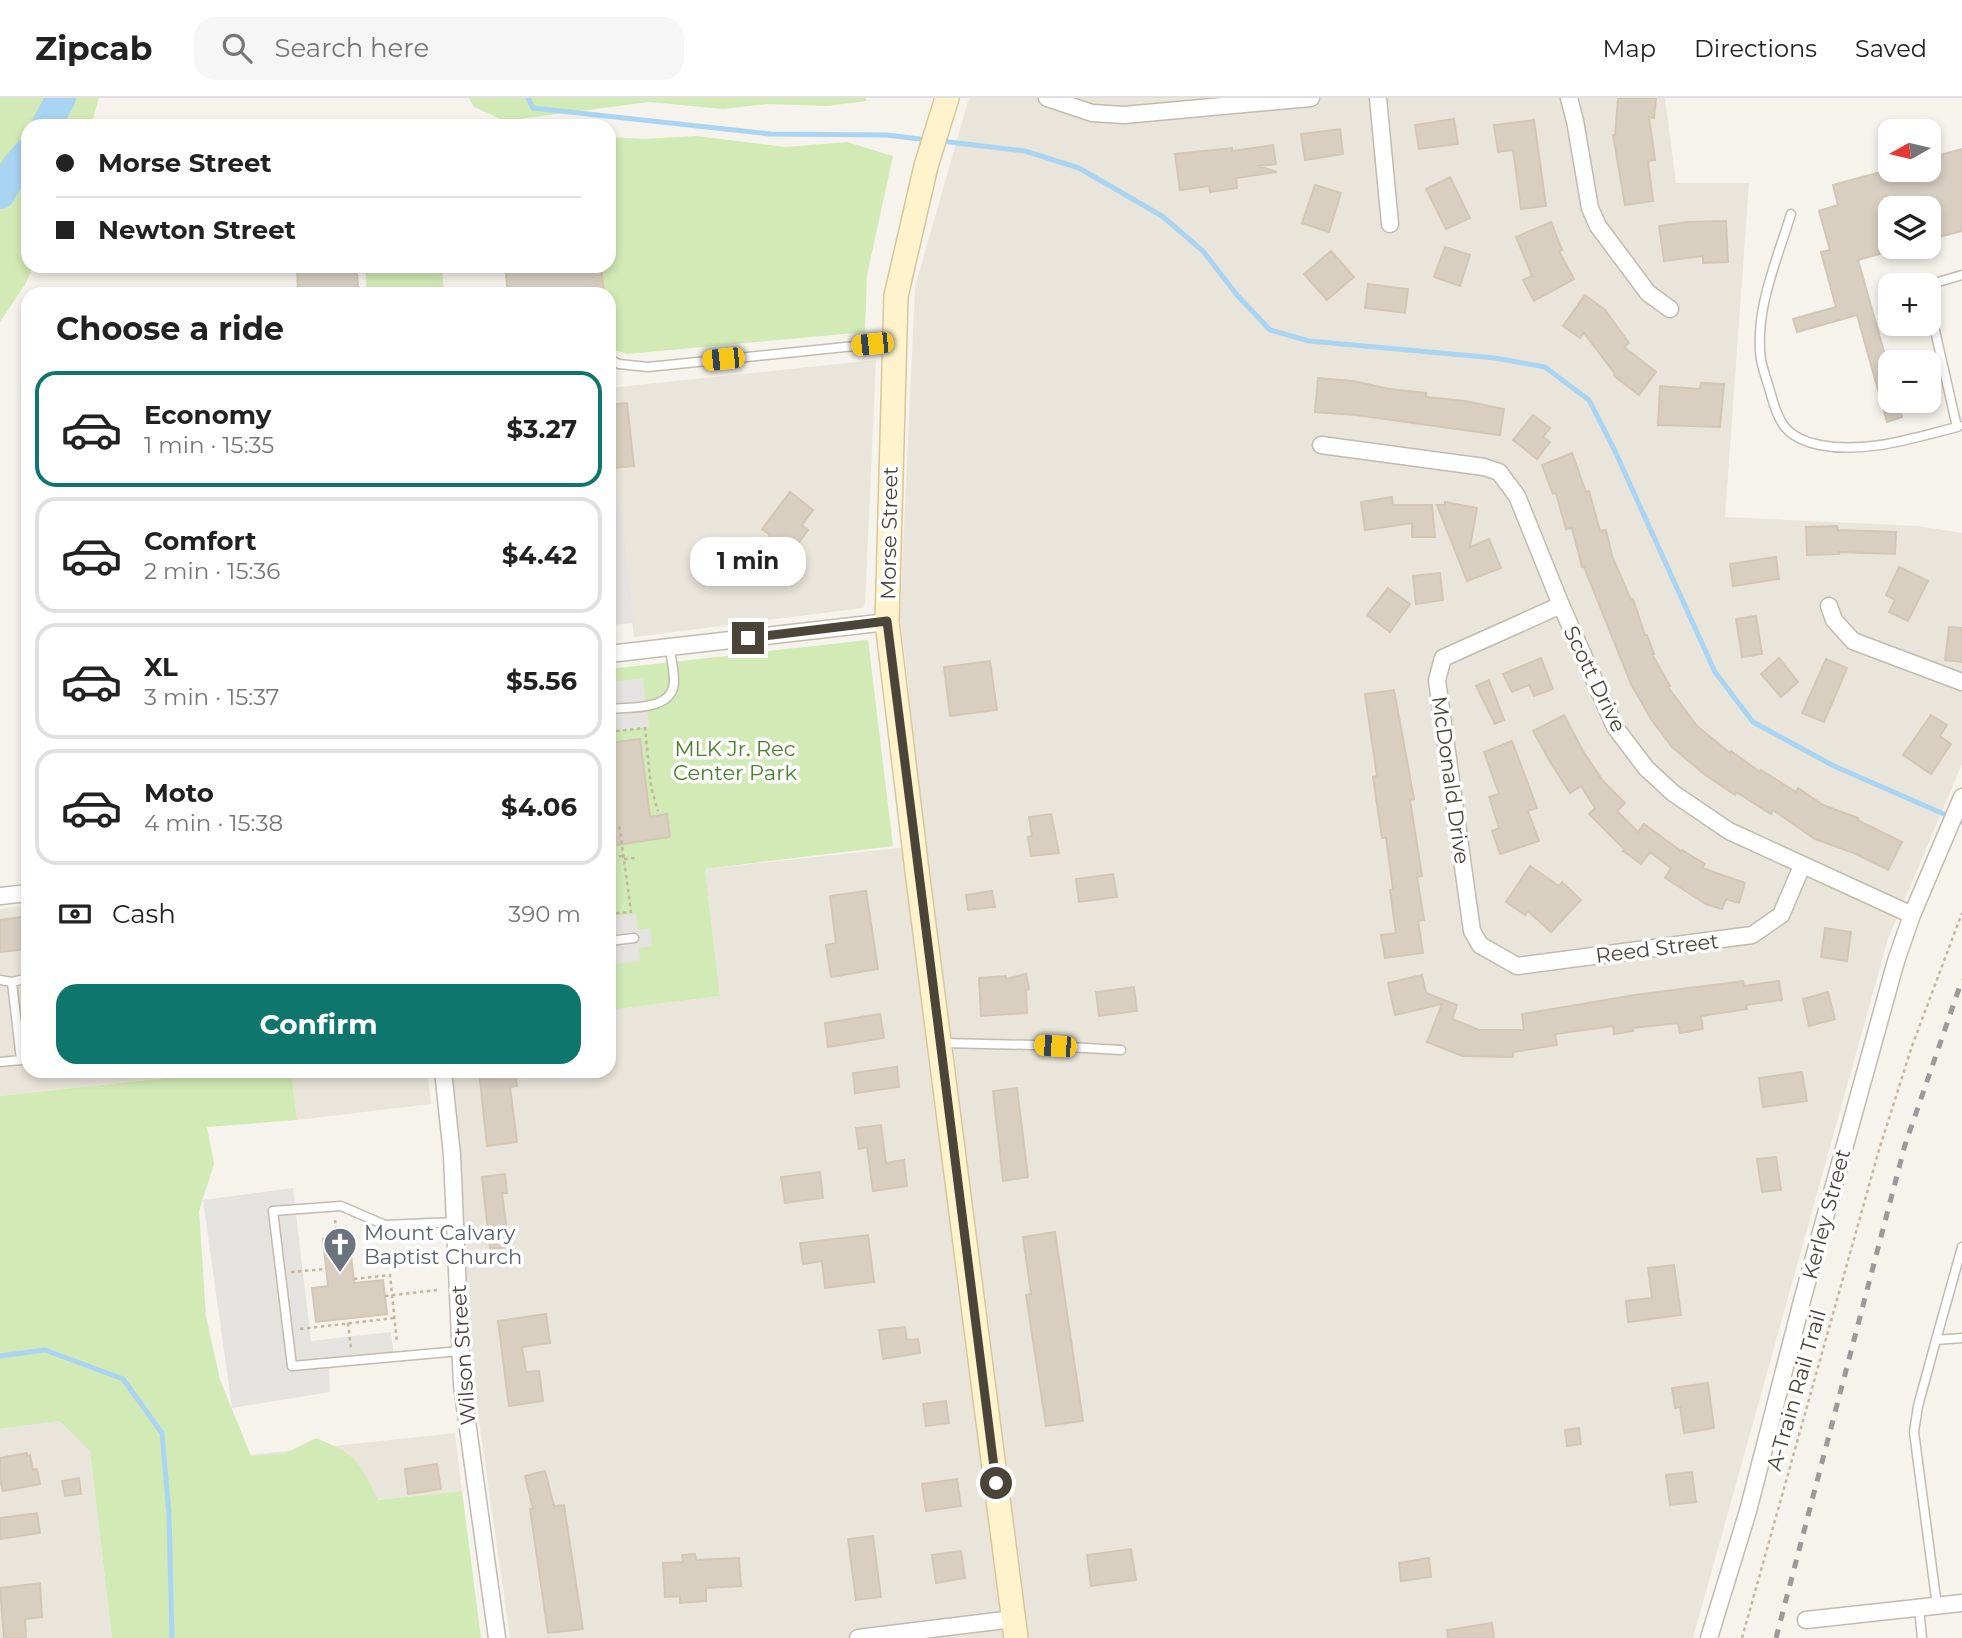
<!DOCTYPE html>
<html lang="en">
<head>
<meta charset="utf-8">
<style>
	:root { --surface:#fff; --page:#f6f6f6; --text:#222; --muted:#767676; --line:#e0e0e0; --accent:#0f766e }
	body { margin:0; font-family:Montserrat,sans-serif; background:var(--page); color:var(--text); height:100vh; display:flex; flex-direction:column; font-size:26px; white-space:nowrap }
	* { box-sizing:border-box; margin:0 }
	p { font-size:23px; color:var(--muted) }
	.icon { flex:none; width:38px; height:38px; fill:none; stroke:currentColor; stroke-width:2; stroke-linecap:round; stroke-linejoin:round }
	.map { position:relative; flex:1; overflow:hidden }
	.sheet { position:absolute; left:21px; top:189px; width:595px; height:791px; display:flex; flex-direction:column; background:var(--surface); border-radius:21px; box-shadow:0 4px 10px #0003 }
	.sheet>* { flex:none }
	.banner { position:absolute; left:21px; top:21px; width:595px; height:154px; border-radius:21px; box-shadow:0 4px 10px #0003; display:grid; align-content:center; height:154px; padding:0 35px; background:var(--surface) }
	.needle { width:46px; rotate:262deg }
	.fabs { position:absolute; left:1878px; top:21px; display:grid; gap:14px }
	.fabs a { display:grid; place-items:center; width:63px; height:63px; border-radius:14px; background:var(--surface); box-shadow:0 4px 10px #0003; font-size:35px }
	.end { position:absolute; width:32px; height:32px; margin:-16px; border:9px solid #4b4439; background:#fff; box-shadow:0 0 0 4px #fff }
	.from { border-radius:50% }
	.bubble { position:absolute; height:49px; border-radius:21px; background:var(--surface); box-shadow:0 4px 10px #0003; font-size:23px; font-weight:700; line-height:49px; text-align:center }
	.car { position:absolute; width:21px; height:42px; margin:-21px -10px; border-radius:9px; box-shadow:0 0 5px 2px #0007; background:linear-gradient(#f5c518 24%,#345 0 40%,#f5c518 0 76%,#345 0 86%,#f5c518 0) }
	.banner b { display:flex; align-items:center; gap:24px; height:66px; font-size:26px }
	.banner b+b { border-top:2px solid var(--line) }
	.banner i { width:18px; height:18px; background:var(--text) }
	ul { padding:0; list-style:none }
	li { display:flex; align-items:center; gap:21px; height:116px; margin:0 14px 10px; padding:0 21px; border:4px solid var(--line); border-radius:21px }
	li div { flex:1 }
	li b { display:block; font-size:26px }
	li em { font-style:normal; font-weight:700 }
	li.current { border-color:var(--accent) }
	li>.icon { width:63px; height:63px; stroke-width:1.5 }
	h2 { padding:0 35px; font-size:32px; line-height:84px }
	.pay { display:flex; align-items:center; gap:18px; height:77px; padding:0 35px; font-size:26px }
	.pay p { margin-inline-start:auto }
	.action { display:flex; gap:14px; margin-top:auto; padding:14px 35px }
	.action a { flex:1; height:80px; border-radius:21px; background:var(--accent); color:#fff; font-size:28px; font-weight:700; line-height:80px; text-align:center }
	header { display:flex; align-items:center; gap:42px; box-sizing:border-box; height:98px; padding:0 35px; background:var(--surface); border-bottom:2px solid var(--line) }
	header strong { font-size:33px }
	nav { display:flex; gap:38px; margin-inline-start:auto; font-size:24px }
	.search { width:490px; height:63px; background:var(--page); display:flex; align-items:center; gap:18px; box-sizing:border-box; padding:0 24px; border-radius:21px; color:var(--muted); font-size:26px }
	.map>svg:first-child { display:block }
	.residential { fill:#eae5da }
	.green { fill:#d2eab5 }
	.parking { fill:#e5e3e0 }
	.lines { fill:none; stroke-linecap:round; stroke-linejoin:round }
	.stream { stroke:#a9d4f2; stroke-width:5 }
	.river { stroke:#a9d4f2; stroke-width:30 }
	.building { fill:#d8cfc1; stroke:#d3c7b4; stroke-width:2 }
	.lane-casing { stroke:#c2bbae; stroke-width:11 }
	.street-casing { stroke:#c2bbae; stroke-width:19 }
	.secondary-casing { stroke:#d6c79b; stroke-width:26 }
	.path { stroke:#c4b79f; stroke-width:2.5; stroke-dasharray:3.5 3.5; stroke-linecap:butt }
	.lane { stroke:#fff; stroke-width:8 }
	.street { stroke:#fff; stroke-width:16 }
	.secondary { stroke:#fff3cd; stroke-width:23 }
	.rail { stroke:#9a9a9a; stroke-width:5; stroke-dasharray:9 9; stroke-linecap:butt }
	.route { stroke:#4b4439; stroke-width:9 }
	.labels { text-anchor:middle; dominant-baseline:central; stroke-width:7; stroke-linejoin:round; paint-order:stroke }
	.street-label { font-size:21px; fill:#4b4439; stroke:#fff }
	.park-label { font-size:21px; fill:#4a7f2a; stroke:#fff }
	.worship-label { font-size:21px; fill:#5b616d; stroke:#fff; text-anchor:start }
</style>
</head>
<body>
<header>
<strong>Zipcab</strong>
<div class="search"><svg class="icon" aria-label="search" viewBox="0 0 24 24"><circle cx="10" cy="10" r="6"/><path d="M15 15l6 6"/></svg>Search here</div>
<nav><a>Map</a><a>Directions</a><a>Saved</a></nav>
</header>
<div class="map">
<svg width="1962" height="1540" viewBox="0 0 1962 1540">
	<rect width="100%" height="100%" fill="#f6f3ec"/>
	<!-- residential -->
	<path class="residential" d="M969 0H1665L1676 85H1749L1725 419 1918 428 1962 435V666L1888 841 1693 1540H510L470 1260 452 973H609V912L720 898 705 771 926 747 900 517 915 189Z
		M876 262 865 506 863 510 634 539 617 390 609 391V290Z
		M28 807V973H178L179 978 0 998V811Z
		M291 973H427L431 1006 297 1022Z
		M59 1323 90 1353 112 1540H0V1331Z
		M455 1335 462 1393 245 1416 239 1358Z"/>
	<!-- green -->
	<path class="green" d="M0 0H99L91 28H28V168H33L26 185 0 224Z
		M469 0H865L867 3 827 8 766 6 723 11 649 4 505 23 474 9Z
		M696 38 786 49 847 44 893 58 867 177 865 234 627 256 609 250V196H604L601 168H609V39L644 41Z
		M365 168H442L444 196H367Z
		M868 542 893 748 705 771 720 898 609 912V571Z
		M228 973H291L297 1022 207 1029 214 1066 199 1113 206 1218 220 1282 251 1358 284 1356 316 1340C356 1356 360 1364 378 1402L462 1393 481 1540H112L90 1353 59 1323 0 1331V998Z"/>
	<!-- parking -->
	<path class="parking" d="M618 390 634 525 609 527V391Z
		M643 580 649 629 609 634V584Z
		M636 816 638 832 650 830 652 848 639 850 640 863 609 867V819Z
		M293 1090 311 1243 391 1234 394 1259 329 1265 330 1294 232 1310 203 1102Z"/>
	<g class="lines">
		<!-- stream -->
		<path class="stream" d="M528 0 533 10 770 36 887 37 928 42
			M941 43 1025 53 1079 70 1162 118 1203 153 1237 197 1270 232 1309 243 1495 260 1545 269 1589 302 1614 351 1715 574 1753 624 1834 668 1962 724
			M0 1258 45 1252 123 1281 162 1335 169 1417 172 1540"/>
		<!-- river -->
		<path class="river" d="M46 28 61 0
			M0 96 16 69 28 55"/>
	</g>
	<!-- building -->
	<path class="building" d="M1618 0H1656L1654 20 1649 19 1655 62 1648 63 1653 103 1625 107 1613 37H1615Z
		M1454 21 1458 46 1419 51 1415 27Z
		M1534 22 1546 108 1521 111 1513 52 1498 54 1494 27Z
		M1340 31 1343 56 1305 62 1301 36Z
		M1273 47 1276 66 1258 68 1277 74 1236 80 1237 90 1210 94 1209 88 1180 92 1175 56 1232 50V53Z
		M1962 51V133L1928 142V110H1890V153L1858 162 1890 275V303H1898L1902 319 1887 324 1857 217 1797 234 1793 221 1836 209 1821 154 1830 152 1819 113 1838 107 1833 87 1888 72H1928V60Z
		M1450 79 1470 120 1446 131 1426 91Z
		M1315 87 1341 95 1329 134 1302 125Z
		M1726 123 1728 164 1703 165V158L1664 163 1659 128 1687 124Z
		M1551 124 1562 152 1559 153 1574 181 1534 203 1523 182 1532 178 1516 139Z
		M1445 149 1470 157 1460 188 1434 179Z
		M1331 153 1354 179 1327 202 1304 176Z
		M297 168H356L359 196H298Z
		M505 168H601L604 196H508Z
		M1368 186 1408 191 1405 215 1365 210Z
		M1585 197 1605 212 1629 245 1624 249 1656 274 1639 297 1614 278 1615 276 1584 235 1580 240 1563 228Z
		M1318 280 1353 283 1389 291 1426 295V299L1465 303 1504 311 1500 337 1356 317 1315 314Z
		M1701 285 1724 286 1720 329 1658 327 1660 288 1700 291Z
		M627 305 634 368 609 370V307Z
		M1533 317 1550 330 1543 339 1550 344 1537 361 1513 342Z
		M1572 355 1586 394 1589 393 1600 433 1606 432 1612 458 1631 502 1633 501 1645 537H1647L1654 556H1652L1670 588 1668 589 1697 628 1730 655 1731 653 1760 674 1761 672 1796 694 1798 690 1823 707 1858 720 1857 722 1902 744 1888 772 1854 755 1815 741 1773 712 1771 716 1736 694 1735 697 1704 676 1672 649 1651 621 1631 586 1584 469H1582L1572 430 1566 431 1556 395 1553 396 1542 367Z
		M790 394 813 412 802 427 808 432 780 470 758 453 770 437 762 431Z
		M1392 399 1393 407H1432L1435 439H1412V425L1365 432 1361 404Z
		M1445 404 1477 410 1470 449 1489 441 1501 470 1467 483 1437 407H1445Z
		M1837 428 1838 432 1896 434 1895 456 1839 454V456L1807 457 1806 429Z
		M1776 459 1779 481 1733 488 1730 466Z
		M1899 469 1928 483 1908 523 1889 514 1895 502 1886 497Z
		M1440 475 1443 502 1416 506 1413 478Z
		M1388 490 1410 506 1390 534 1367 517Z
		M1756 518 1762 556 1742 559 1736 521Z
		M1949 529 1962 530V564L1945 562Z
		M1541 560 1553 591 1534 598 1529 587 1512 594 1503 576Z
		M1779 560 1798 584 1781 599 1761 576Z
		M1826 561 1847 570 1824 624 1802 615Z
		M990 563 997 612 950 618 944 569Z
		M1489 582 1504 622 1495 626 1476 588Z
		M1394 592 1414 701 1410 702 1422 778 1417 779 1424 822 1418 823 1423 855 1385 860 1381 837 1396 835 1390 792 1393 791 1386 740H1382L1373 679 1377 678 1365 596Z
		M1564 617 1583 653 1603 683 1625 705 1617 713 1638 734 1644 726 1681 753 1682 752 1705 766 1702 770 1745 785 1739 805 1726 801 1722 811 1706 806 1665 780 1671 770 1650 754 1641 766 1623 753 1625 752 1589 716 1595 710 1581 688 1570 695 1549 662 1533 633Z
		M1931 617 1947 627 1940 638 1951 646 1931 676 1903 657Z
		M640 641 650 719 667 716 670 739 609 748V645Z
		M1512 643 1537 710 1528 713 1539 743 1500 756 1492 733 1499 730 1489 699 1499 696 1484 654Z
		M1051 716 1059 755 1031 758 1028 739 1032 738 1029 719Z
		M1530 768 1559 788 1562 784 1581 802 1551 834 1528 813 1525 817 1506 804Z
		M1113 776 1117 799 1079 804 1076 781Z
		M866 793 878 871 831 879 826 847 836 845 830 798Z
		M992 793 995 809 968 812 966 797Z
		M28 818V851L0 854V822Z
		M1825 830 1851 834 1847 863 1821 859Z
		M1026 876 1029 891 1026 892 1027 915 981 918 979 880 1006 878V881Z
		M1422 877 1426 895 1457 907 1452 921 1479 932H1524L1522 916 1635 897 1743 883 1744 888 1779 883 1782 902 1746 907 1747 911 1701 918 1703 931 1680 935 1678 925 1633 930V933L1614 936 1613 928 1555 936 1557 947 1513 954V959L1462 958 1427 944 1442 906 1395 917 1388 885Z
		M1134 889 1137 913 1099 918 1096 894Z
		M1828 894 1835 921 1809 928 1803 901Z
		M880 916 884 940 828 949 825 925Z
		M897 969 899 989 855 995 853 975Z
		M479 973H515L517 988 510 989 517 1044 487 1048Z
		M1802 974 1807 1003 1763 1009 1759 980Z
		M1017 990 1028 1079 1003 1083 993 993Z
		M881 1027 886 1065 904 1062 907 1088 873 1093 867 1049 859 1051 856 1030Z
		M1776 1059 1781 1092 1762 1094 1757 1061Z
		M820 1074 823 1100 785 1105 781 1079Z
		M505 1076 507 1095H502L509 1149 490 1151 482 1079Z
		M1055 1134 1083 1323 1046 1328 1026 1197 1031 1196 1023 1139Z
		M868 1137 874 1184 825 1190 822 1163 803 1166 800 1145Z
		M349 1138 354 1185 383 1182 387 1216 316 1224 312 1190 328 1188 323 1141Z
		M1674 1167 1681 1217 1628 1224 1626 1203 1652 1200 1648 1170Z
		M546 1216 550 1245 522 1249 526 1274 539 1273 543 1303 509 1308 498 1223Z
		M905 1229 907 1242 918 1241 920 1255 883 1261 879 1232Z
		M1708 1285 1714 1330 1684 1335 1680 1309 1675 1310 1672 1290Z
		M946 1303 949 1325 926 1328 923 1306Z
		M1579 1330 1581 1346 1567 1348 1565 1332Z
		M27 1355V1358L30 1357 33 1372 37 1371 40 1386 3 1393 0 1382V1360Z
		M437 1366 441 1391 408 1396 405 1371Z
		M545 1373 554 1408 564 1407 583 1531 548 1535 530 1411H533L525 1378Z
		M1692 1374 1696 1404 1670 1407 1666 1377Z
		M79 1380 81 1396 65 1398 62 1383Z
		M957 1381 961 1408 926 1413 922 1386Z
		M37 1415 40 1435 0 1441V1420Z
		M873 1438 881 1499 856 1502 848 1441Z
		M1131 1451 1136 1482 1091 1488 1087 1457Z
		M961 1453 965 1480 936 1485 932 1457Z
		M695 1456 696 1462 739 1460 741 1488 706 1490V1503L680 1505V1498L665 1499 663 1465 683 1464 682 1457Z
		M1429 1460 1431 1479 1401 1483 1399 1465Z
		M40 1485 42 1519 25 1521 26 1540H4L0 1490Z
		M1492 1525 1494 1540H1448L1447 1532Z"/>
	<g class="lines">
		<defs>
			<path id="lane" d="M1791 116C1777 162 1754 213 1761 262 1763 272 1767 283 1770 293 1778 324 1785 340 1820 347 1866 356 1913 340 1957 329
				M1928 187 1962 177
				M1928 202 1957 329 1959 328
				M609 261 619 266 648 269 894 244
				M609 611C630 609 674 613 674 583 674 572 671 561 670 550
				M609 843 634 840
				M28 880 12 884 21 962H28
				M0 882 12 884
				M943 945 1033 947 1121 952
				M0 964 21 962
				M455 1124 385 1127 341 1108 273 1113 292 1268 460 1253
				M1962 1149 1936 1242 1962 1240
				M1936 1242 1918 1308 1914 1334 1937 1508
				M1919 1510 1922 1540"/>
			<path id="street" d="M1047 0 1092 15 1124 17 1311 0
				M1378 0 1390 126
				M1569 0 1575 23 1590 110 1598 128 1648 195 1670 211
				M1321 347 1484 369 1499 374 1517 398 1561 507 1615 629 1646 670 1673 695 1729 733 1912 817
				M1561 507 1443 560 1437 582 1472 833 1480 847 1517 868 1752 837 1781 817 1802 768
				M1829 508 1834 522 1853 543 1962 584
				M609 556 887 524
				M0 798 28 795
				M443 973 452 1057 462 1287 497 1540
				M1806 1522 1962 1505
				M858 1540 1013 1521
				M1709 1540 1748 1413 1803 1199 1896 863 1912 817 1962 699"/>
			<path id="secondary" d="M947 0 926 68 896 198 887 524 918 781 1016 1540"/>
		</defs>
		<!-- lane casing -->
		<use href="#lane" class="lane-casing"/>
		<!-- street casing -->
		<use href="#street" class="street-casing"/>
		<!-- secondary casing -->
		<use href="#secondary" class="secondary-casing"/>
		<!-- path -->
		<path class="path" d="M609 634 645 630 651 689 658 713
			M612 759 623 758
			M624 761 635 760
			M609 816 631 814 619 725
			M335 1122 337 1139
			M291 1174 326 1171
			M354 1181 390 1177 397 1245
			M385 1198 437 1192
			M348 1225 351 1250
			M300 1231 394 1220
			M1742 1540 1879 1052 1912 948 1962 815"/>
		<!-- lane -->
		<use href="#lane" class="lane"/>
		<!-- street -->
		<use href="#street" class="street"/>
		<!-- secondary -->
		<use href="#secondary" class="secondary"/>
		<!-- rail -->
		<path class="rail" d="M1776 1540 1905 1047 1962 882"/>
	</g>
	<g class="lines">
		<!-- route -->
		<path class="route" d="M748 540 887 523 996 1385"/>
	</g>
	<!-- icons -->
	<defs>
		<symbol id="church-pin" viewBox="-11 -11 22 30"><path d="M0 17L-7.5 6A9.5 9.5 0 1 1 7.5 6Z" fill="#6b7280" stroke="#fff"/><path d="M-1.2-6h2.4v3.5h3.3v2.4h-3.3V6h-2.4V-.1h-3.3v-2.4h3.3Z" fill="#fff"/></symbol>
	</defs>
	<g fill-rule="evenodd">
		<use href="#church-pin" x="321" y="1127" width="38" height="52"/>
	</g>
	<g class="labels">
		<!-- street labels -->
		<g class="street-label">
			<text transform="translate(889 435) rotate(-89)">Morse Street</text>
			<text transform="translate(1595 581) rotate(64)">Scott Drive</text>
			<text transform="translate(1451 682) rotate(82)">McDonald Drive</text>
			<text transform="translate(1657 850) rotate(-7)">Reed Street</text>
			<text transform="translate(1826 1116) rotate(-75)">Kerley Street</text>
			<text transform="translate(463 1257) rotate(-94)">Wilson Street</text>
			<text transform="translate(1796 1292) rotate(-74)">A-Train Rail Trail</text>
		</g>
		<!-- park labels -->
		<g class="park-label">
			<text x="735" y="650">MLK Jr. Rec<tspan x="735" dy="24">Center Park</tspan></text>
		</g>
		<!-- worship labels -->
		<g class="worship-label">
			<text x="364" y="1134">Mount Calvary<tspan x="364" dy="24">Baptist Church</tspan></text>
		</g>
	</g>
</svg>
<div class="fabs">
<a><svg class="needle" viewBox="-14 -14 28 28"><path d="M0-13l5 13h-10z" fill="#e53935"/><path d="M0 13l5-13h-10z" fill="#767676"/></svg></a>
<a><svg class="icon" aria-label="layers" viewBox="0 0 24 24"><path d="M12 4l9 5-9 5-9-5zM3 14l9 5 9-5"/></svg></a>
<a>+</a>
<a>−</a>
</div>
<i class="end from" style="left:996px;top:1385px"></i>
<i class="end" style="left:748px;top:540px"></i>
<div class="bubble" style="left:690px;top:439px;width:116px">1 min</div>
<i class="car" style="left:872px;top:246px;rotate:264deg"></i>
<i class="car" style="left:723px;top:261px;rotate:264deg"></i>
<i class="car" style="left:1055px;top:948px;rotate:274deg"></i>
<div class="banner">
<b><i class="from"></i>Morse Street</b>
<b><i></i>Newton Street</b>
</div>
<section class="sheet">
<h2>Choose a ride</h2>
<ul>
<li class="current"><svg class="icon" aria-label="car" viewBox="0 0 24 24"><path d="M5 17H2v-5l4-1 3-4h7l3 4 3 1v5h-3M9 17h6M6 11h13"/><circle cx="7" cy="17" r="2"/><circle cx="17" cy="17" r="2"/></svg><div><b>Economy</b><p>1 min · 15:35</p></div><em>$3.27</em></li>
<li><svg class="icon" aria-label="car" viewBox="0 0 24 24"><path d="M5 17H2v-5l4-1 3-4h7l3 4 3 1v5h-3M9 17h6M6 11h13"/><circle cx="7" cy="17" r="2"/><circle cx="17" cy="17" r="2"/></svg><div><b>Comfort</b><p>2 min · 15:36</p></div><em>$4.42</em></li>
<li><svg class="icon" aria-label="car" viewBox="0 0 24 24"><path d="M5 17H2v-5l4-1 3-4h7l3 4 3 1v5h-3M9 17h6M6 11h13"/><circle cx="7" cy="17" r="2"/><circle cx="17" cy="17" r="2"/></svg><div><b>XL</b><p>3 min · 15:37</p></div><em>$5.56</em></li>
<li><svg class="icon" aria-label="car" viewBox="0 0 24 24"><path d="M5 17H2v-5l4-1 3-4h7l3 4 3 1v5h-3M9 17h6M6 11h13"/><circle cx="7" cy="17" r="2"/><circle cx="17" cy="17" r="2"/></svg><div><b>Moto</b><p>4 min · 15:38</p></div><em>$4.06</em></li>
</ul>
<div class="pay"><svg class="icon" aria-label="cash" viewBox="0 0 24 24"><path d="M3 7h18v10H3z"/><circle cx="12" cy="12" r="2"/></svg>Cash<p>390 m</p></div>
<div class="action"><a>Confirm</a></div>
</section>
</div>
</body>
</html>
